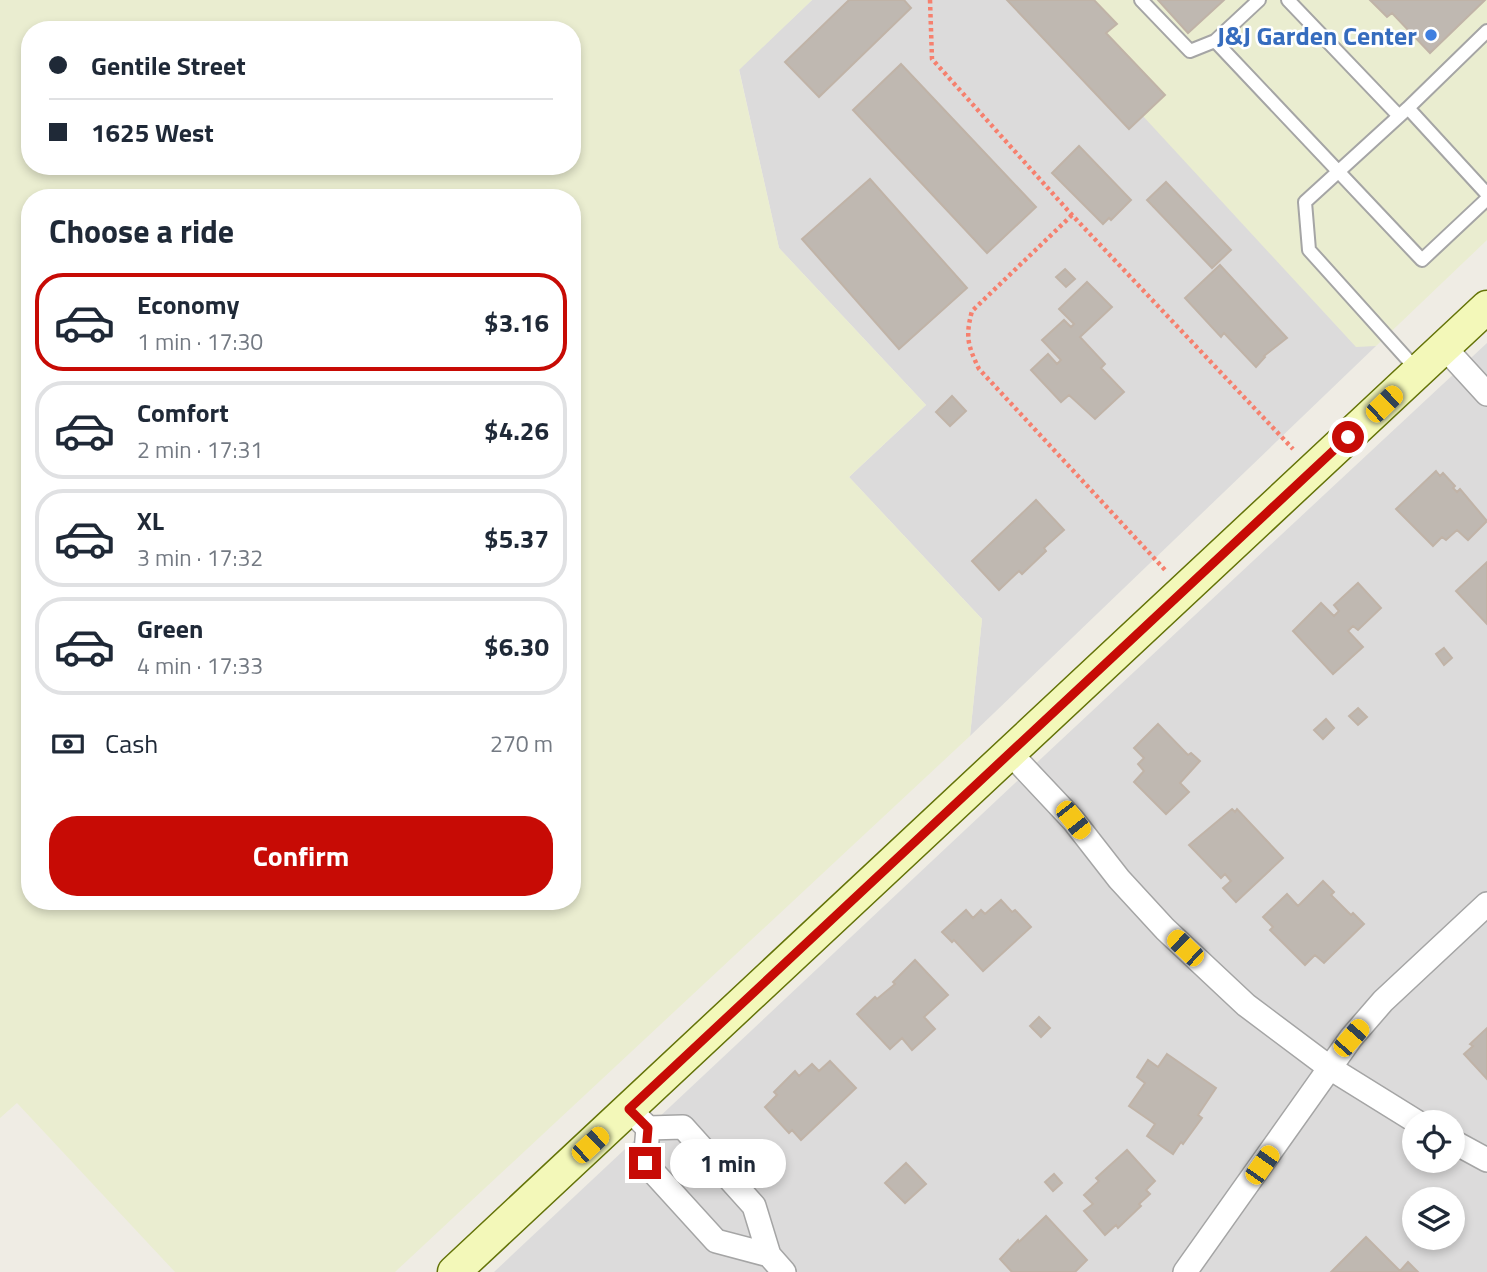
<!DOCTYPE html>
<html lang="en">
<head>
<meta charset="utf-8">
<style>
	:root { --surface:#fff; --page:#f2f2f3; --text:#1f2937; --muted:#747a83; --line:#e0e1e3; --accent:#c70b05 }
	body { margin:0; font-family:"Titillium Web",sans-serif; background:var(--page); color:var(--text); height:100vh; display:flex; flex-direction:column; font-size:26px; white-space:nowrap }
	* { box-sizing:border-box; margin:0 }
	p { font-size:23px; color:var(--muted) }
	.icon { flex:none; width:38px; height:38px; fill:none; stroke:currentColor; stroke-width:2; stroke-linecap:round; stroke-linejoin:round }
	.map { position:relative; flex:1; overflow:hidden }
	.drawer { position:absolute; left:21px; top:189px; width:560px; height:721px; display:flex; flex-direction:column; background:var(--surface); border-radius:28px; box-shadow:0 4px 10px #0003 }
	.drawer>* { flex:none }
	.hud { position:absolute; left:21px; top:21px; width:560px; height:154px; border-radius:28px; box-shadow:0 4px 10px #0003; display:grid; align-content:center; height:154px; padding:0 28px; background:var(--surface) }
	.fabs { position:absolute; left:1402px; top:1110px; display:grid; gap:14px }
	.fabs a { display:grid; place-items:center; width:63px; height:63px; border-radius:50%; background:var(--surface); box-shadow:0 4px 10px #0003; font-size:35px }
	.end { position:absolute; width:32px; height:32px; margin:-16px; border:9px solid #c70b05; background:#fff; box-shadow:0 0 0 4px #fff }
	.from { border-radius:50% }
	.bubble { position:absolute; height:49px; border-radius:24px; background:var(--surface); box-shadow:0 4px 10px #0003; font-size:23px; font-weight:700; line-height:49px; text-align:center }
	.car { position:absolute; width:21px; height:42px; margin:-21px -10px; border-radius:9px; box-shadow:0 0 5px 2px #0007; background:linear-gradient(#f5c518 24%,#345 0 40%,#f5c518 0 76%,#345 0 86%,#f5c518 0) }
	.hud b { display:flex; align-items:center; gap:24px; height:66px; font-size:26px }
	.hud b+b { border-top:2px solid var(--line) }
	.hud i { width:18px; height:18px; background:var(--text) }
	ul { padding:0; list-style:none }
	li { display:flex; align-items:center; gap:21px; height:98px; margin:0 14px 10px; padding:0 14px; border:4px solid var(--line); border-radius:28px }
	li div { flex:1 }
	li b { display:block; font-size:26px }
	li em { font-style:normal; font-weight:700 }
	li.current { border-color:var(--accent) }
	li>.icon { width:63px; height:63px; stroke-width:1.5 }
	h2 { padding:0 28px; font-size:32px; line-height:84px }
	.pay { display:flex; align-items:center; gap:18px; height:77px; padding:0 28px; font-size:26px }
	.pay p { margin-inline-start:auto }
	.button { display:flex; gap:14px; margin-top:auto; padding:14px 28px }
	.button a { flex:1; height:80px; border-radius:28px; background:var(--accent); color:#fff; font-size:28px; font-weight:700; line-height:80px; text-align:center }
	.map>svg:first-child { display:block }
	.residential { fill:#dcdbdb; fill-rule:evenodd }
	.farmland { fill:#eaedd0; fill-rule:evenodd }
	.building { fill:#bfb8b1; stroke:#c0b3a7; stroke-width:2 }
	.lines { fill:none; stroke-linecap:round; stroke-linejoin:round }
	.lane-casing { stroke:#a5a5a5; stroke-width:16 }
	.street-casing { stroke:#a5a5a5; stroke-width:26 }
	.secondary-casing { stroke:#647308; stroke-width:35 }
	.path { stroke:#f6806e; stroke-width:4.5; stroke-dasharray:3.5 3.5; stroke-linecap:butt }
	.lane { stroke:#fff; stroke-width:12 }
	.street { stroke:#fff; stroke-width:23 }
	.secondary { stroke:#f3f8b9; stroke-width:32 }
	.route { stroke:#c70b05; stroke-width:9 }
	.shop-dot { fill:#3f7fe0; stroke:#fff; stroke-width:2.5 }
	.labels { text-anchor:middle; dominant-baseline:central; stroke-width:5; stroke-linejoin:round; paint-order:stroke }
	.shop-label { font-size:26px; font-weight:bold; fill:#366cbe; stroke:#fff; text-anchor:end }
</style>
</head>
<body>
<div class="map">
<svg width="1487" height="1272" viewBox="0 0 1487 1272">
	<rect width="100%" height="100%" fill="#efece4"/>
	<!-- residential -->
	<path class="residential" d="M812 0H1044L1376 346 970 736 982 619 849 477 926 405 779 248 739 69Z
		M1487 343V1272H494L1061 740ZM1414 1122H1452V1160H1414ZM1414 1199H1452V1237H1414Z"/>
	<!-- farmland -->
	<path class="farmland" d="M0 0H812L739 70 779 248 926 405 849 477 982 619 970 736 395 1272H175L17 1103 0 1118ZM30 30H572V166H30ZM30 198H572V901H30Z
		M1036 0H1487V240L1376 346 1356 347Z"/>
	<!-- building -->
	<path class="building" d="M849 0H904L911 8 819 97 785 62Z
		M1007 0H1094L1117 24 1106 33 1165 95 1129 129Z
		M1158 0H1224L1188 33Z
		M1370 0H1485L1430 53 1392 13 1387 17Z
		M901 64 1036 207 987 253 853 110Z
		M1079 146 1131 200 1111 220 1109 218 1103 224 1052 173Z
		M870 179 967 288 899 349 802 239Z
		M1166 182 1231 250 1212 268 1147 200Z
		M1220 265 1287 338 1264 356 1265 357 1256 367 1224 333 1221 337 1185 298Z
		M1065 269 1075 279 1066 287 1056 277Z
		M1087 282 1112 307 1080 337 1105 364 1101 368 1124 392 1095 419 1069 395 1061 402 1031 370 1048 354 1057 364 1061 360 1042 340 1064 320 1071 327 1074 324 1059 309Z
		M952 396 966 411 950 426 936 412Z
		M1436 471 1440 476 1443 473 1455 486 1453 488 1457 492 1460 489 1487 521 1468 540 1457 530 1446 540 1442 537 1433 546 1396 509Z
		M1036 500 1064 530 1044 548 1046 551 1022 574 1019 571 999 590 972 561Z
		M1487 562V624L1456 591Z
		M1358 583 1381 608 1358 630 1353 626 1348 631 1363 647 1333 674 1293 631 1321 603 1334 616 1339 611 1334 605Z
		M1444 648 1452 658 1444 665 1436 654Z
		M1358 708 1367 717 1358 725 1349 716Z
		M1326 719 1334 728 1323 739 1314 730Z
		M1158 724 1188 755 1191 753 1200 761 1180 783 1189 792 1166 814 1134 782 1144 771 1138 764 1144 758 1134 748Z
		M1232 809 1235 812 1237 809 1283 858 1236 902 1223 888 1231 881 1225 874 1221 878 1189 845Z
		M1323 881 1334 892 1331 895 1351 915 1353 913 1364 924 1324 963 1315 955 1305 965 1270 930 1273 927 1263 917 1287 894 1298 906Z
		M1001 900 1012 912 1015 910 1031 927 983 971 954 940 952 942 942 932 966 910 973 918 981 910 985 914Z
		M915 960 948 995 924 1017 935 1029 912 1050 902 1038 890 1049 857 1014 875 997 877 999 895 984 893 982Z
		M1039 1017 1050 1028 1041 1037 1030 1026Z
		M1487 1028V1079L1464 1054 1473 1046 1470 1044Z
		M1167 1054 1216 1088 1198 1115 1202 1118 1183 1144 1181 1142 1173 1154 1147 1136 1155 1124 1129 1106 1145 1083 1137 1077 1148 1060 1158 1067Z
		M830 1061 856 1088 801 1140 792 1130 789 1133 765 1107 777 1095 774 1092 795 1071 799 1076 812 1064 819 1071Z
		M1127 1150 1155 1181 1146 1190 1150 1194 1139 1204 1141 1206 1118 1228 1116 1225 1105 1235 1084 1211 1093 1204 1084 1195 1099 1181 1096 1178Z
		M906 1163 926 1184 905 1203 885 1183Z
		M1054 1174 1062 1183 1053 1191 1045 1182Z
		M1046 1216 1087 1260 1075 1272H1012L1000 1259 1018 1240 1019 1242Z
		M1366 1237 1400 1271 1408 1262 1418 1272H1331Z"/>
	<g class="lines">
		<defs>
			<path id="lane" d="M1141 0 1190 51 1215 41
				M1259 0 1215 41 1422 260 1487 199
				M1288 0 1399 116
				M1408 108 1487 194
				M1418 371 1309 250 1305 202 1408 108 1487 31"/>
			<path id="street" d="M1444 347 1487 394
				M1010 753 1073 820 1119 879 1165 929 1246 1005 1330 1068 1417 1122
				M629 1109 648 1128 683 1127 754 1206 769 1255 784 1272
				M648 1128 645 1163 716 1241 769 1255
				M1452 1141 1487 1160
				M1185 1272 1351 1038 1383 1001 1487 904"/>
			<path id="secondary" d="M454 1272 1487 307"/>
		</defs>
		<!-- lane casing -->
		<use href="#lane" class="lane-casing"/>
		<!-- street casing -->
		<use href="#street" class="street-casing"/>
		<!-- secondary casing -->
		<use href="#secondary" class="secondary-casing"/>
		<!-- path -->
		<path class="path" d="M930 0 932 59 1072 215 1293 449
			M1072 215 972 311C965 337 968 346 979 369L1166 571"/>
		<!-- lane -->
		<use href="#lane" class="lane"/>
		<!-- street -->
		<use href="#street" class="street"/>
		<!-- secondary -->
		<use href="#secondary" class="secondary"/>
	</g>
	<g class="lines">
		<!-- route -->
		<path class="route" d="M645 1163 648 1128 629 1109 1348 437"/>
	</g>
	<!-- markers -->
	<circle class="shop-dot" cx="1431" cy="35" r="7"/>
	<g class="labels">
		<!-- shop labels -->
		<g class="shop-label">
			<text x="1417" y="35">J&amp;J Garden Center</text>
		</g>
	</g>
</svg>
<div class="fabs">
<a><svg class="icon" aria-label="locate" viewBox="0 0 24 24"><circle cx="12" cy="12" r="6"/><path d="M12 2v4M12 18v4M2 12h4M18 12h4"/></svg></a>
<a><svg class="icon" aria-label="layers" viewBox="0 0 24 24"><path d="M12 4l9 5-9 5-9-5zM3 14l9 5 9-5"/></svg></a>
</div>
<i class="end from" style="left:1348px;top:437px"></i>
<i class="end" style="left:645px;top:1163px"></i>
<div class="bubble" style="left:670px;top:1139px;width:116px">1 min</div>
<i class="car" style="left:1384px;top:404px;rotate:46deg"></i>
<i class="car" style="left:1073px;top:820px;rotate:142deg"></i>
<i class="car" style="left:1185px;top:948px;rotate:314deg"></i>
<i class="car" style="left:1351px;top:1038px;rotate:41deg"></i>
<i class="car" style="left:590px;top:1145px;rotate:47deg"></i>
<i class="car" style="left:1262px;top:1165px;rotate:35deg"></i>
<div class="hud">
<b><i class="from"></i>Gentile Street</b>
<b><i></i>1625 West</b>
</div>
<section class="drawer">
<h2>Choose a ride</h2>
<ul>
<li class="current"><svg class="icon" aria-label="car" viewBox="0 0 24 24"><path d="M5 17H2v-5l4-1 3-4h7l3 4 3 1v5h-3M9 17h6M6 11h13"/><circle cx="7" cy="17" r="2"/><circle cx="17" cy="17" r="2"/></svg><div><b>Economy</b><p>1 min · 17:30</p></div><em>$3.16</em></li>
<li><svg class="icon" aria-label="car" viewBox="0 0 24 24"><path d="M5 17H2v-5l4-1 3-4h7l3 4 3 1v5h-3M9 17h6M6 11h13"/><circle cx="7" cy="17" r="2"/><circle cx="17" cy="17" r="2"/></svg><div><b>Comfort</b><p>2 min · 17:31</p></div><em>$4.26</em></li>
<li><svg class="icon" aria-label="car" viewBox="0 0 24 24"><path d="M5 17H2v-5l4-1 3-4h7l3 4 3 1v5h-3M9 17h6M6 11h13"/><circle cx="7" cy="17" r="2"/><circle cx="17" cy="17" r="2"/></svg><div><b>XL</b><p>3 min · 17:32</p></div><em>$5.37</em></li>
<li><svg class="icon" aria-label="car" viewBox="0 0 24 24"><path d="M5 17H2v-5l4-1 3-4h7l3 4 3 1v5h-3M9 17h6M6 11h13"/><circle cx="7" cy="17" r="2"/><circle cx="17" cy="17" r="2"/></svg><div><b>Green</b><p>4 min · 17:33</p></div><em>$6.30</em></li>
</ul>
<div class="pay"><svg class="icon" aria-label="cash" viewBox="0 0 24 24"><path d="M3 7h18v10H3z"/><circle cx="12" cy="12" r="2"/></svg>Cash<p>270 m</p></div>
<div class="button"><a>Confirm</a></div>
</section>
</div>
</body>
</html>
